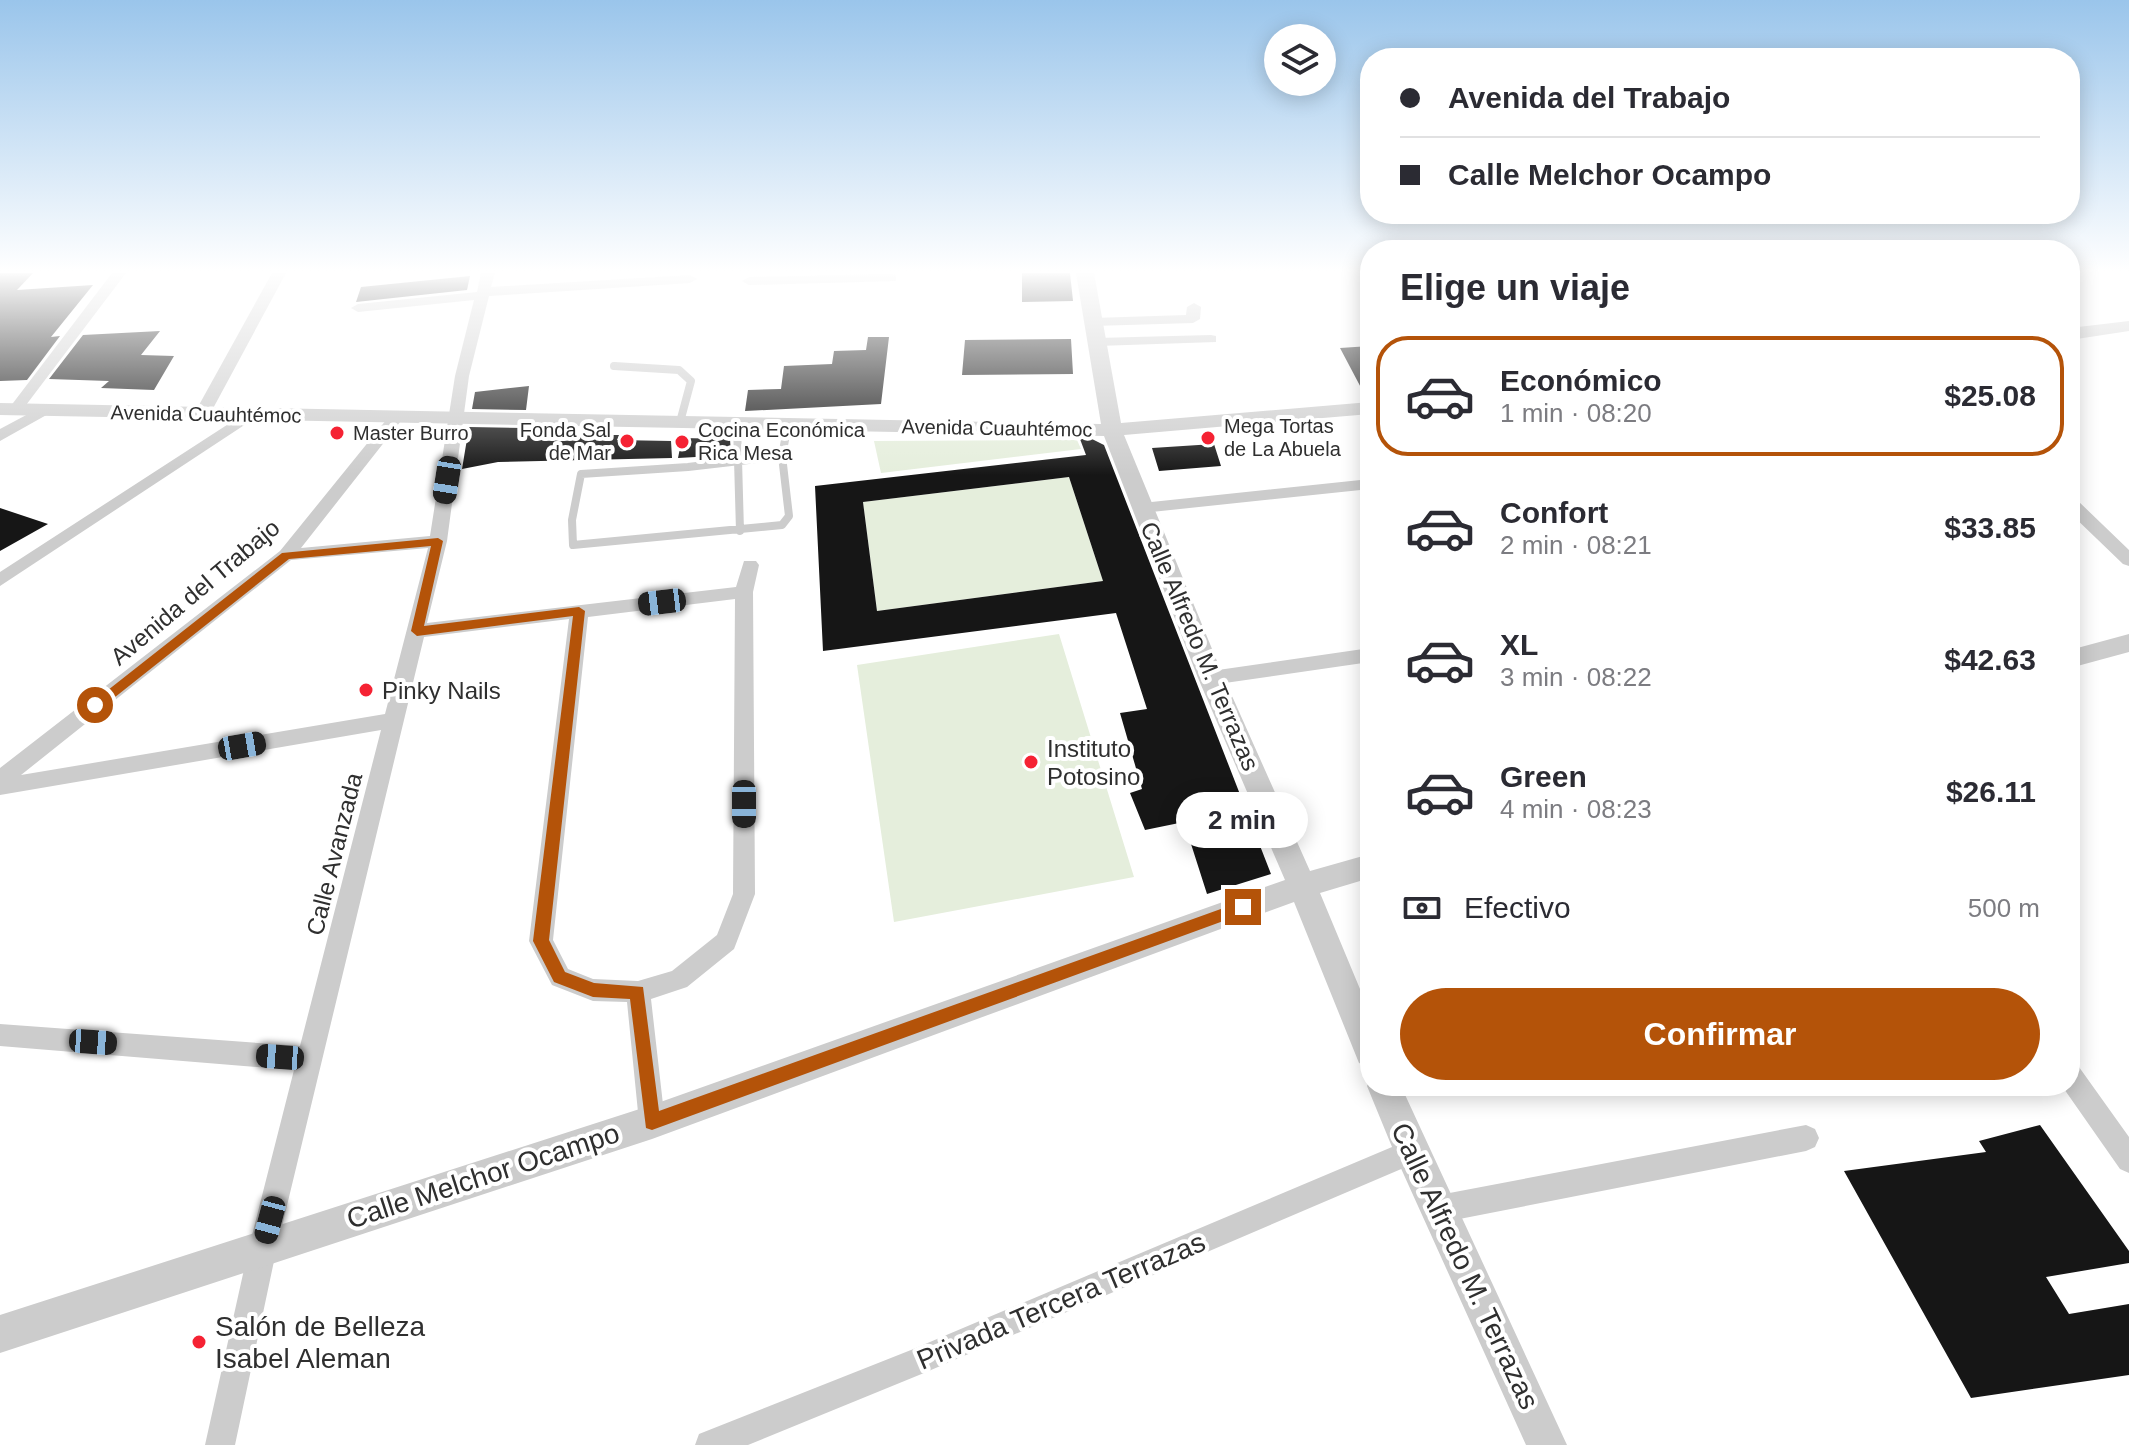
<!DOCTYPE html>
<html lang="es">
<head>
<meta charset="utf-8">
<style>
	:root { --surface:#fff; --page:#f7f7f7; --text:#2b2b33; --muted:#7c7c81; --line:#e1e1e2; --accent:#b45309 }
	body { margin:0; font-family:Arial,sans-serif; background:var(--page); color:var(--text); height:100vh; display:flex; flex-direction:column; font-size:30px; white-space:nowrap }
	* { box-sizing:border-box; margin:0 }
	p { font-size:26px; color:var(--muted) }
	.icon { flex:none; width:44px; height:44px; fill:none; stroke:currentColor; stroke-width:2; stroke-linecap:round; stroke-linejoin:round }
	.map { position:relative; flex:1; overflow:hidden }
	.side { position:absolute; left:1360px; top:240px; width:720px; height:856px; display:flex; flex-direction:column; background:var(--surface); border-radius:32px; box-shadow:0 4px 20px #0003 }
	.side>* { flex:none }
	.top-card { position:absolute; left:1360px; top:48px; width:720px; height:176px; border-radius:32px; box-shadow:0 4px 20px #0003; display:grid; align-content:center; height:176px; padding:0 40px; background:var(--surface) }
	.fabs { position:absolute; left:1264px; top:24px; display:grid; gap:16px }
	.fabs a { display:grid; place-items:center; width:72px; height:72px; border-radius:50%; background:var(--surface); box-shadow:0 4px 20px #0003; font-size:40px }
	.end { position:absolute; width:36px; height:36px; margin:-18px; border:10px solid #b45309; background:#fff; box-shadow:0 0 0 4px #fff }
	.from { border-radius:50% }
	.bubble { position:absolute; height:56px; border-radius:28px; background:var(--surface); box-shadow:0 4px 20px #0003; font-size:26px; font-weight:700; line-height:56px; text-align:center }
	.car { position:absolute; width:24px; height:48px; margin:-24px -12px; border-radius:10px; box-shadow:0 0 6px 2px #0007; background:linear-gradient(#222 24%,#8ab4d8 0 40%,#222 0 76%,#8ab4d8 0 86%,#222 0) }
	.top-card b { display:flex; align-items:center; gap:28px; height:76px; font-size:30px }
	.top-card b+b { border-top:2px solid var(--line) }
	.top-card i { width:20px; height:20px; background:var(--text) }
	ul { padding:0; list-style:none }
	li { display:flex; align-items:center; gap:24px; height:120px; margin:0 16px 12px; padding:0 24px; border:4px solid transparent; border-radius:32px }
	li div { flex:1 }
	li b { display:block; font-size:30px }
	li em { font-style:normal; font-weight:700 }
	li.active { border-color:var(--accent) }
	li>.icon { width:72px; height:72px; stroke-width:1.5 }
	h2 { padding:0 40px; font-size:36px; line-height:96px }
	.pay { display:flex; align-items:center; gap:20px; height:88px; padding:0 40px; font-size:30px }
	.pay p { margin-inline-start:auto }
	.primary-button { display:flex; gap:16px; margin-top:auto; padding:16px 40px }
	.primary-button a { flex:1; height:92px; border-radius:48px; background:var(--accent); color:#fff; font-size:32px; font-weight:700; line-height:92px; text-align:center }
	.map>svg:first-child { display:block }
	.green { fill:#e5eedc }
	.building { fill:#161616; fill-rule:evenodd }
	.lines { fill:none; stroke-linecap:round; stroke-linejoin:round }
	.service { stroke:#ccc; stroke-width:8 }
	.minor { fill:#ccc; fill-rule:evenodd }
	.tertiary { fill:#ccc; fill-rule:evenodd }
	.route { fill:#b45309 }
	.poi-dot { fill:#f52233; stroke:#fff; stroke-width:3 }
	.labels { text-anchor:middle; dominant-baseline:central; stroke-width:8; stroke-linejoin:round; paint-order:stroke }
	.far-street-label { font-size:20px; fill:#2f2f2f; stroke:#fff }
	.far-poi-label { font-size:20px; fill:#2f2f2f; stroke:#fff; text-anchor:start }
	.street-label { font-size:24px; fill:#2f2f2f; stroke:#fff }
	.poi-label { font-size:24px; fill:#2f2f2f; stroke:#fff; text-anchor:start }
	.near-street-label { font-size:28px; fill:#2f2f2f; stroke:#fff }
	.near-poi-label { font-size:28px; fill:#2f2f2f; stroke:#fff; text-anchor:start }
</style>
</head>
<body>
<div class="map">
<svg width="2129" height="1445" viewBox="0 0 2129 1445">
	<rect width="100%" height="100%" fill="#fff"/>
	<!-- green -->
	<path class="green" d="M1077 440 1081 449 881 473 874 441Z
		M1069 477 1103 581 877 611 863 502Z
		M1059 634 1134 877 894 922 857 665Z"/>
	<!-- building -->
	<path class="building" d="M0 273H33L17 290 93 285 51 337 60 336 27 380 0 381Z
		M1022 273H1070L1073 301 1022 302Z
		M470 276 467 290 356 302 361 287Z
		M160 331 141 355 174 356 154 390 101 388 109 381 49 379 83 335Z
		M868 337H889L881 404 745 411 748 390 781 389 784 366 832 364 834 351 866 350Z
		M1071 339 1073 374 962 375 965 340Z
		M1370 346V399H1367L1340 348Z
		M529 386 526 410 472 409 475 392Z
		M469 427 524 428 523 435H619L617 440 671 441 672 458 498 462 462 469Z
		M682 438 730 439 731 455 678 458Z
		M1080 439H1092L1104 445 1271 874 1207 894 1184 822 1145 830 1130 793 1142 789 1120 713 1147 709 1116 613 823 651 815 486 1086 455ZM1069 477 1103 581 877 611 863 502Z
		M1214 444 1221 466 1159 471 1152 448Z
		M0 508 48 524 0 551Z
		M2040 1125 2129 1251V1263L2046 1277 2069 1314 2129 1304V1375L1971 1398 1844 1171 1986 1152 1979 1141Z"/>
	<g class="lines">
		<!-- service -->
		<path class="service" d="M614 366 679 370 691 381 680 422
			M737 424 740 531
			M782 456 789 516 782 525 573 545 572 520 581 474 688 467Z
			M782 456 788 424"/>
		<!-- minor -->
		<path class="minor" d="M112 273H126L20 413H10V407Z
			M272 273H286L210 414 207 417H197L194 414Z
			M481 273H495L491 287 690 275 697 279 690 283 489 296 469 376 447 541 427 623 736 587 744 561H756L759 565 753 592 755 894 734 949 687 987 651 999 665 1122 661 1131 652 1135 643 1131 639 1122 627 1002 593 1001 552 985 529 941 569 619 424 637 277 1247 235 1445H205L249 1247 294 1070 0 1046V1024L300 1046 381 730 0 795V768L280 551 391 414H401L404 417 301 548 430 536 455 376 474 300 358 312 351 308 358 304 477 292ZM428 548 385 714 21 775 291 560ZM735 599 733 894 717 935 672 971 638 981 593 979 568 969 553 940 588 617Z
			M891 274 896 275V281L749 285 742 281 749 277Z
			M1194 303 1201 307 1200 319 1193 323 1093 326 1086 322 1093 318 1186 315 1187 307Z
			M1211 335 1216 336V342L1097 346 1090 342 1097 338Z
			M45 405 53 410 50 413 0 441V429Z
			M250 410 255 412V418L0 586V572Z
			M1370 479V489L1142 513 1134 508 1142 503Z
			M2070 498 2076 499 2129 550V566L2123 564 2070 513Z
			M1370 648V662L1211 685 1201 678 1211 671Z
			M2070 1064 2079 1067 2129 1137V1173L2120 1169 2062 1086H2070Z
			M1806 1125 1815 1129 1819 1138 1815 1147 1806 1151 1439 1223 1429 1219 1425 1209 1429 1199 1439 1195Z
			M1411 1139 1420 1143 1424 1152 1420 1161 924 1373 748 1445H695L699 1434 911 1350Z"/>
		<!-- tertiary -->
		<path class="tertiary" d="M1076 273H1094L1121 423 1370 402V414L1124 435 1224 678 1310 871 1370 854V878L1320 893 1370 1013V1067L1359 1063 1294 902 652 1139 0 1353V1315L652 1105 1285 880 1198 678 1104 436 0 415V403L1101 424Z
			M2129 321V331L2070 340V328Z
			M2129 634V652L2070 668V650Z
			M1370 1080V1086H1401L1567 1445H1526L1399 1164 1367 1086Z"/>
	</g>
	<!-- sky -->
	<linearGradient id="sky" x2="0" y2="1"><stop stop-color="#9ac5eb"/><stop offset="0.57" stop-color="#fff"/><stop offset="1" stop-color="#fff" stop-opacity="0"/></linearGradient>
	<rect width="2129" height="475" fill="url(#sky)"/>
	<!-- route -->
	<path class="route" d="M438 538 443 541 424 626 579 607 585 611 549 940 565 972 594 983 643 987 659 1111 1243 901 1250 907 1248 912 652 1130 646 1128 630 999 593 997 554 982 533 941 573 616 417 636 411 631 431 546 289 559 100 709 95 710 89 705 282 553Z"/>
	<!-- markers -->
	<g class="poi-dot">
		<circle cx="337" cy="433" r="8"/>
		<circle cx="1208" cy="438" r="8"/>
		<circle cx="627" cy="441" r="8"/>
		<circle cx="682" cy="442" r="8"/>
		<circle cx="366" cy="690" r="8"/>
		<circle cx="1031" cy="762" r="8"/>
		<circle cx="199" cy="1342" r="8"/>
	</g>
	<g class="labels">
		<!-- far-street labels -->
		<g class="far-street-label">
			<text transform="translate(206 414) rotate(1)">Avenida Cuauhtémoc</text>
			<text transform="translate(997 428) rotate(1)">Avenida Cuauhtémoc</text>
		</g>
		<!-- far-poi labels -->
		<g class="far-poi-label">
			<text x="1224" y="426">Mega Tortas<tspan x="1224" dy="23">de La Abuela</tspan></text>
			<text x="611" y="430" text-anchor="end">Fonda Sal<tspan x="611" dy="23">de Mar</tspan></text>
			<text x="698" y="430">Cocina Económica<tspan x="698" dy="23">Rica Mesa</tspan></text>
			<text x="353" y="433">Master Burro</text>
		</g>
		<!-- street labels -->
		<g class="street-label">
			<text transform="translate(195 592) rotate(-40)">Avenida del Trabajo</text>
			<text transform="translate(1200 646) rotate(67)">Calle Alfredo M. Terrazas</text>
			<text transform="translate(334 854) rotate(-76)">Calle Avanzada</text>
		</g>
		<!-- poi labels -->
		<g class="poi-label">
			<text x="382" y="690">Pinky Nails</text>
			<text x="1047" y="748">Instituto<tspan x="1047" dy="28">Potosino</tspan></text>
		</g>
		<!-- near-street labels -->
		<g class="near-street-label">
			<text transform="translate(483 1176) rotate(-18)">Calle Melchor Ocampo</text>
			<text transform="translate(1465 1266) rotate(65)">Calle Alfredo M. Terrazas</text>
			<text transform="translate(1061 1301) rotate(-23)">Privada Tercera Terrazas</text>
		</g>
		<!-- near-poi labels -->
		<g class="near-poi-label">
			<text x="215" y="1326">Salón de Belleza<tspan x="215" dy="32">Isabel Aleman</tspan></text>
		</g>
	</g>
</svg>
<div class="fabs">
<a><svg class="icon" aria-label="layers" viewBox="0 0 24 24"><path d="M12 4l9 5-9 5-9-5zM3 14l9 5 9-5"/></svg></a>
</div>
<i class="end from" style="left:95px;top:705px"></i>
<i class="end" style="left:1243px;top:907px"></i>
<div class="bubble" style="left:1176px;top:792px;width:132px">2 min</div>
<i class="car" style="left:447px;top:480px;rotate:189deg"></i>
<i class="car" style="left:662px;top:602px;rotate:263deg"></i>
<i class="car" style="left:242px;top:746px;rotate:80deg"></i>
<i class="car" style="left:744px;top:804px;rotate:180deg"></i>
<i class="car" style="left:93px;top:1042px;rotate:94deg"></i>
<i class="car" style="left:280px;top:1057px;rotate:274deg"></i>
<i class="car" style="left:270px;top:1220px;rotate:195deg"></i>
<div class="top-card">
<b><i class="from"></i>Avenida del Trabajo</b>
<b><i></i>Calle Melchor Ocampo</b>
</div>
<section class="side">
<h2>Elige un viaje</h2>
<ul>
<li class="active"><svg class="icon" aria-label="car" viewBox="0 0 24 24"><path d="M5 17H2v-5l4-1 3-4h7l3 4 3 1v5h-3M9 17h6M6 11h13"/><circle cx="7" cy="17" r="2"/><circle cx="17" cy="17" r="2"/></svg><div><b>Económico</b><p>1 min · 08:20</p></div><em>$25.08</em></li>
<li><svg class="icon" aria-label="car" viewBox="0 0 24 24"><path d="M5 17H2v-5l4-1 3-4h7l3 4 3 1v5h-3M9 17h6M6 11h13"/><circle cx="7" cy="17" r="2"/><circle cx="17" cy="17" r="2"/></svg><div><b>Confort</b><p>2 min · 08:21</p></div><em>$33.85</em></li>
<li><svg class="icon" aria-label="car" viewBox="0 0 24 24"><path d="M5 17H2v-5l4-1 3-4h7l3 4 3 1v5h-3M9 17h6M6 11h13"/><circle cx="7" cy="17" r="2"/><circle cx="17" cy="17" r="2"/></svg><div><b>XL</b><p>3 min · 08:22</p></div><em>$42.63</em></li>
<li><svg class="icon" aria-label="car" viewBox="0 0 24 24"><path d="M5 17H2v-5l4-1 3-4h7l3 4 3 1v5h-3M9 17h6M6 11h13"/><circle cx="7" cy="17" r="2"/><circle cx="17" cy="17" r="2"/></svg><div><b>Green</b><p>4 min · 08:23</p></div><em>$26.11</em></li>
</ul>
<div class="pay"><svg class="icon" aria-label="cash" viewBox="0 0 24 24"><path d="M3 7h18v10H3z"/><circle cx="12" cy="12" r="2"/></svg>Efectivo<p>500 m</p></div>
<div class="primary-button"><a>Confirmar</a></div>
</section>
</div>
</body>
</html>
